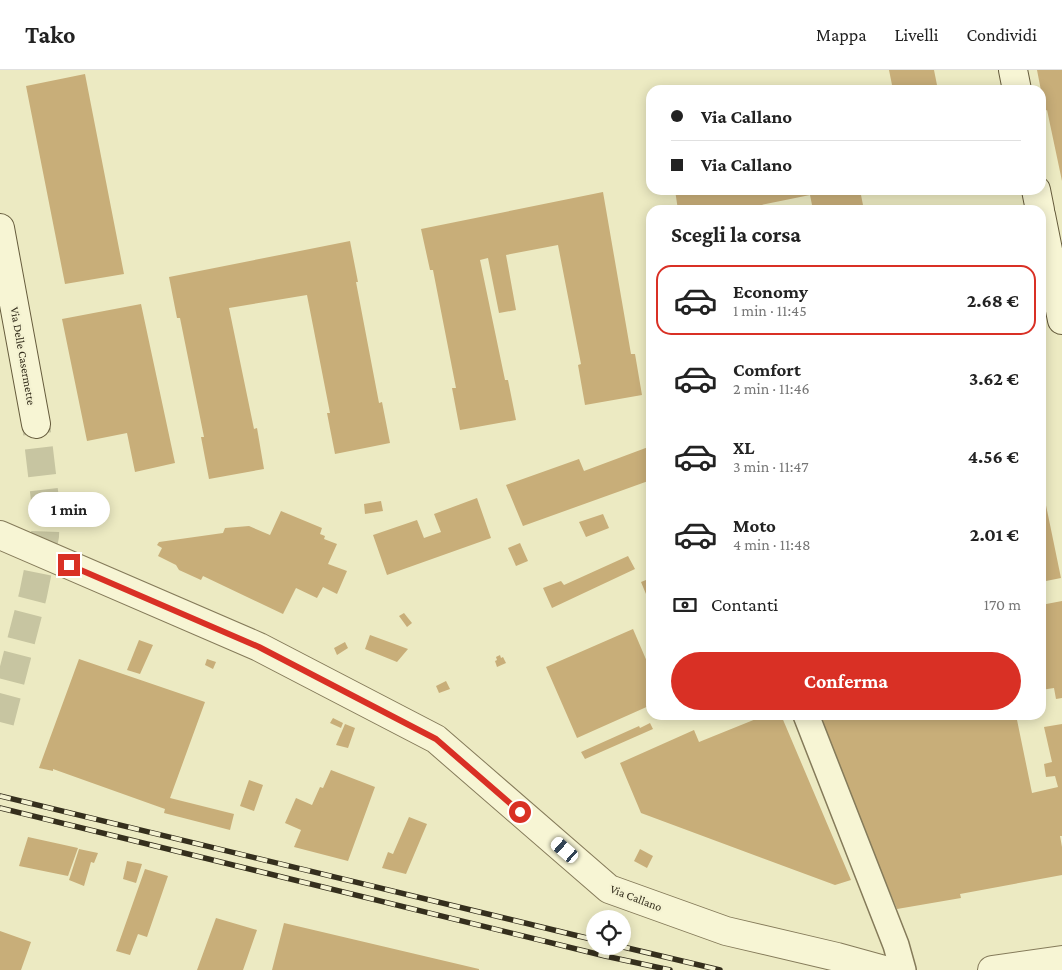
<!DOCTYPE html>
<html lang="it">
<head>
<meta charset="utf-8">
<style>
	:root { --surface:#fff; --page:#f6f6f6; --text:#222; --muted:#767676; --line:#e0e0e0; --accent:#d93025 }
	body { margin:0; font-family:"Crimson Pro",serif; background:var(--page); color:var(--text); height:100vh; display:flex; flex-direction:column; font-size:19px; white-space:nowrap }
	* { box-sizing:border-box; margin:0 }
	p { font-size:16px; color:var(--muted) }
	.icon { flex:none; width:28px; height:28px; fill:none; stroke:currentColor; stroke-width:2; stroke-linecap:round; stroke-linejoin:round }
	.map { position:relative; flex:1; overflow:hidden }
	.drawer { position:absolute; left:646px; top:135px; width:400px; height:515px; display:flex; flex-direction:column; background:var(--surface); border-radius:15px; box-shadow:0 2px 12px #0003 }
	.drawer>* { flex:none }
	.banner { position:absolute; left:646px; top:15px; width:400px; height:110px; border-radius:15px; box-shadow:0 2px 12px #0003; display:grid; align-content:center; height:110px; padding:0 25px; background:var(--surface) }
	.controls { position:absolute; left:586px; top:840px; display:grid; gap:10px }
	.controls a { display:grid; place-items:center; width:45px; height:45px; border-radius:50%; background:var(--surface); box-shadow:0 2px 12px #0003; font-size:25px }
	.end { position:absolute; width:22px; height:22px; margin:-11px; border:6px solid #d93025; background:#fff; box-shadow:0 0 0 2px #fff }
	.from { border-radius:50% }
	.bubble { position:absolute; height:35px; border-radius:18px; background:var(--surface); box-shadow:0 2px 12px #0003; font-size:16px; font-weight:700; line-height:35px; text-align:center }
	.car { position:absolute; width:15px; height:30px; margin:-15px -8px; border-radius:6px; box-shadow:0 0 4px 1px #0007; background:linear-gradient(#fff 24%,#345 0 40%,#fff 0 76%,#345 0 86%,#fff 0) }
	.banner b { display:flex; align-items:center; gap:18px; height:48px; font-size:19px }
	.banner b+b { border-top:1px solid var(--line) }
	.banner i { width:12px; height:12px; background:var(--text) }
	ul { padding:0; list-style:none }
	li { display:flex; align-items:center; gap:15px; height:70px; margin:0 10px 8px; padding:0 15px; border:2px solid transparent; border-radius:15px }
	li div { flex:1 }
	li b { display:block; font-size:19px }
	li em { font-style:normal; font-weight:700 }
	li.on { border-color:var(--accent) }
	li>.icon { width:45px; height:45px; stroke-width:1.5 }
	h2 { padding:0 25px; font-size:22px; line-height:60px }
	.pay { display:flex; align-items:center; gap:12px; height:55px; padding:0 25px; font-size:19px }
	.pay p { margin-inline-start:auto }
	.button { display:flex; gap:10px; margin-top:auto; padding:10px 25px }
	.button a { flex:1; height:58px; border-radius:30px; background:var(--accent); color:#fff; font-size:20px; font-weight:700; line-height:58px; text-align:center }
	header { display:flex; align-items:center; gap:30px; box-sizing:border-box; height:70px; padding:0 25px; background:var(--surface); border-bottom:1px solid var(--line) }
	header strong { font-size:24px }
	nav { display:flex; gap:28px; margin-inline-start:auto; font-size:18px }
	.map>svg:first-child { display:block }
	.building { fill:#c8ae79 }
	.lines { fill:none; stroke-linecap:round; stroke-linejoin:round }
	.secondary-tunnel { stroke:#c7c5a1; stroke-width:28; stroke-dasharray:28 14; stroke-linecap:butt }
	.minor-casing { stroke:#857b5a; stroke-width:28 }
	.tertiary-casing { stroke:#857b5a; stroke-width:30 }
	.secondary-casing { stroke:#665c3d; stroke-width:30 }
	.minor { stroke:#f7f5d4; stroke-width:25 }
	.tertiary { stroke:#f7f5d4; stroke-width:28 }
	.secondary { stroke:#f7f5d4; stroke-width:28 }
	.rail-casing { stroke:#352f1d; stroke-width:5.5 }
	.rail { stroke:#f4f2d1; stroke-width:4; stroke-dasharray:11; stroke-linecap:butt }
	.route { stroke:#d93025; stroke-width:6 }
	.labels { text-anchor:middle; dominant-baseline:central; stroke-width:4.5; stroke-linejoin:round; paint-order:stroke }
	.street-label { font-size:12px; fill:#352f1d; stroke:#f4f2d1 }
</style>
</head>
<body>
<header>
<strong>Tako</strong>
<nav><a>Mappa</a><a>Livelli</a><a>Condividi</a></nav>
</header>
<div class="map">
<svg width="1062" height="900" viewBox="0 0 1062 900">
	<rect width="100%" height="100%" fill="#eceac2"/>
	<!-- building -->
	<path class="building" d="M889 0H934L938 20H893Z
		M1037 0H1062V111L1047 40 1045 41Z
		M85 4 124 204 65 214 26 16Z
		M675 120H860L864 140H813L810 125 737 140H678Z
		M603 122 631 284H635L642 325 585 335 578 295 581 294 558 175 506 185 516 240 499 243 488 188 480 190 505 310H508L516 350 460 360 452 318H456L433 200H430L421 159Z
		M350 171 358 212H356L379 333 382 332 390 373 335 384 327 343H330L307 225 229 238 254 359 257 358 264 399 209 409 201 367H204L180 248H177L169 207Z
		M141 234 175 393 135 402 127 363 87 371 62 249Z
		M651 376V410L523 456 506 415 579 389 584 401Z
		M1041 411 1061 508 1041 512Z
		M477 428 491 468 387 505 373 465 417 450 424 468 441 462 434 444Z
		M381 431 383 441 365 444 364 434Z
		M281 441 322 458 320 464 325 466 324 469 337 474 328 494 347 501 337 524 323 517 317 528 296 518 283 544 203 506 201 510 179 500 176 495 158 486 162 478 157 475 159 472 223 463 225 458 249 456 270 465Z
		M603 444 609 458 586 467 579 452Z
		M520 473 528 491 516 496 508 478Z
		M628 486 635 499 552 538 543 518 561 511 564 515Z
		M651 508V527L649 523 646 524 641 512Z
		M1062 531V628L1056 629 1054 618 1041 620V535Z
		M404 543 412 553 407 557 399 546Z
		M633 559 651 601V635L577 668 546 597Z
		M370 565 400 576 408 579 397 592 365 579Z
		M139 570 153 575 140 604 127 600Z
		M345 572 348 578 337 585 334 578Z
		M500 585 501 588 503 587 506 593 497 597 495 591 497 590 496 587Z
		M79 589 205 632 170 728 234 744 230 760 164 743 165 739 53 699V701L39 698Z
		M207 589 216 592 213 599 205 595Z
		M446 611 450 619 439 623 436 616Z
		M766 645H781L851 810 835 815 641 743 620 693 694 660 699 672Z
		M816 645H1016L1032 723 1058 717 1055 706 1046 707 1044 694 1052 692 1044 657 1062 654V766H1060L1062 777V805L960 824 961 828 897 839Z
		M333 648 343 653 341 658 330 653Z
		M650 653 653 659 585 689 581 682 639 656 640 658Z
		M345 654 355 658 348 678 336 675Z
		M331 700 375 717 348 791 294 777 301 760 285 753 296 728 312 735 320 717 323 718Z
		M249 710 263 715 254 741 240 736Z
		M409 747 427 754 406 804 382 798 388 782 393 784Z
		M28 767 78 778 68 806 19 796Z
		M79 779 98 783 94 793 91 792 84 816 69 810Z
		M640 779 653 786 647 798 634 791Z
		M127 791 142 794 136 813 123 809Z
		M145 799 168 806 147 867 138 864 130 885 116 881Z
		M216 848 257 860 243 900H197Z
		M284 853 479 899V900H272Z
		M0 861 31 872 21 900H0Z"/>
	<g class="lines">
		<!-- secondary-tunnel -->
		<path class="secondary-tunnel" d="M0 652 33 525 45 466 46 438 36 354"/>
		<defs>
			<path id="minor" d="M806 645 896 875 903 900"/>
			<path id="tertiary" d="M0 465 259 577 436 669 609 819 726 861 837 887 884 900
				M992 900 1062 890"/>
			<path id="secondary" d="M1013 0 1017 20
				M1036 120 1040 140
				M1041 145 1062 250
				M0 158 36 354"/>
		</defs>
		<!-- minor casing -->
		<use href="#minor" class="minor-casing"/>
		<!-- tertiary casing -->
		<use href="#tertiary" class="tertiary-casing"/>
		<!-- secondary casing -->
		<use href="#secondary" class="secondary-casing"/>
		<!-- minor -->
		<use href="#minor" class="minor"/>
		<!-- tertiary -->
		<use href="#tertiary" class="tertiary"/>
		<!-- secondary -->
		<use href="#secondary" class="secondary"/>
		<defs>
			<path id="rail" d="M0 726 595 870
				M0 738 605 886 670 900
				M619 876 720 900"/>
		</defs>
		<!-- rail casing -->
		<use href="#rail" class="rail-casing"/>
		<!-- rail -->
		<use href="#rail" class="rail"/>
	</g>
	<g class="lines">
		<!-- route -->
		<path class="route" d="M69 495 259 577 436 669 520 742"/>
	</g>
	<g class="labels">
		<!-- street labels -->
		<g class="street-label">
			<text transform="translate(23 286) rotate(80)">Via Delle Casermette</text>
			<text transform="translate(636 828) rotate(21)">Via Callano</text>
		</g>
	</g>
</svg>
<div class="controls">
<a><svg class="icon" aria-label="locate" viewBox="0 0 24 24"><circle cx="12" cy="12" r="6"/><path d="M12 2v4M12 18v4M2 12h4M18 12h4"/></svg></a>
</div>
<i class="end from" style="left:520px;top:742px"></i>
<i class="end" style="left:69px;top:495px"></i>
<div class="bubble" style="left:28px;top:422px;width:82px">1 min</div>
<i class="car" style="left:565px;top:780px;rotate:311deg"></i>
<div class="banner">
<b><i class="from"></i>Via Callano</b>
<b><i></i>Via Callano</b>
</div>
<section class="drawer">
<h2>Scegli la corsa</h2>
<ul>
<li class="on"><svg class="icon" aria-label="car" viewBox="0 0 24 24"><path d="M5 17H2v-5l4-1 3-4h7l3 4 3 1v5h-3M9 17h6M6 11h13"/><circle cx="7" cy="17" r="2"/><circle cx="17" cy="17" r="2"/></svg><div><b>Economy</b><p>1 min · 11:45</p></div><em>2.68 €</em></li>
<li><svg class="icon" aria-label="car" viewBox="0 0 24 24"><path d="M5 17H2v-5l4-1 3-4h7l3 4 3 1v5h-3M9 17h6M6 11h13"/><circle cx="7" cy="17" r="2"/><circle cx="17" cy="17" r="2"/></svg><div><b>Comfort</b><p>2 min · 11:46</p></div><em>3.62 €</em></li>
<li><svg class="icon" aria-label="car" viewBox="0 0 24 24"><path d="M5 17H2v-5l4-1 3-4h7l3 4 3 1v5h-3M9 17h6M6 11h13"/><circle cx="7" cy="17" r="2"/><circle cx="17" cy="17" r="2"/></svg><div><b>XL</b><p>3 min · 11:47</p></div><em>4.56 €</em></li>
<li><svg class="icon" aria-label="car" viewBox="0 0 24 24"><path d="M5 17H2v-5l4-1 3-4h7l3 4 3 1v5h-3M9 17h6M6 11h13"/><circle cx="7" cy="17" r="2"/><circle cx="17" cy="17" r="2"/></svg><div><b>Moto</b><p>4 min · 11:48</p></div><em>2.01 €</em></li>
</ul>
<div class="pay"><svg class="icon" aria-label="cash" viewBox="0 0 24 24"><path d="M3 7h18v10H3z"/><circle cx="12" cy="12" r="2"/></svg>Contanti<p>170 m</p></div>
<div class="button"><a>Conferma</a></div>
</section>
</div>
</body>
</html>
